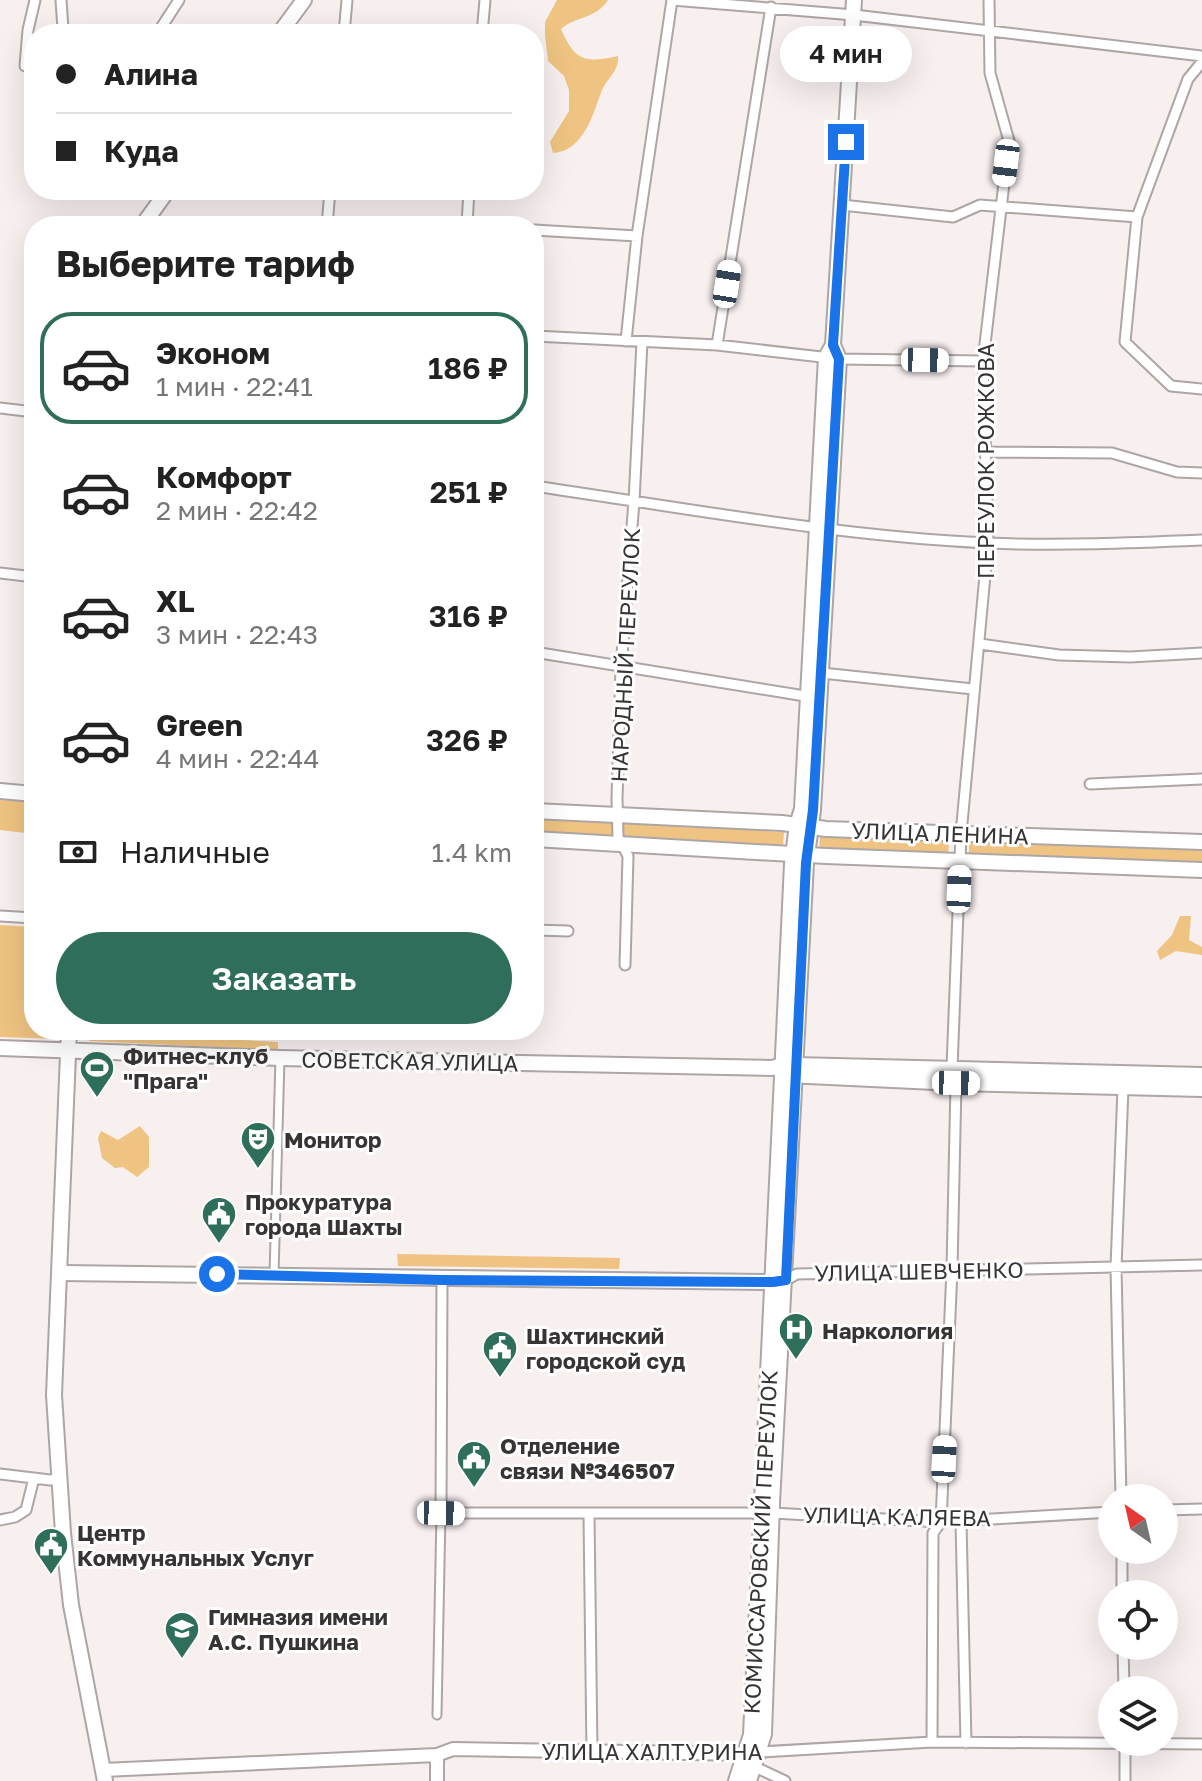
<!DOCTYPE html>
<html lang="ru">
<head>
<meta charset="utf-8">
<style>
	:root { --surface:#fff; --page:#f2f2f2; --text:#222; --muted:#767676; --line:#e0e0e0; --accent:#2f6e5b }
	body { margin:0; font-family:"Golos Text",sans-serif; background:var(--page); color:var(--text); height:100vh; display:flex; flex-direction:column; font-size:30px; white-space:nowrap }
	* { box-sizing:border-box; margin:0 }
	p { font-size:26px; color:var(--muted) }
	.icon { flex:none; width:44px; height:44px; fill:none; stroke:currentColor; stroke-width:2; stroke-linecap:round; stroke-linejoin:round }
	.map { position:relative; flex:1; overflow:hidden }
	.panel { position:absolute; left:24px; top:216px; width:520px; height:824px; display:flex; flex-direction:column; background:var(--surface); border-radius:32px; box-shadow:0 8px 32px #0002 }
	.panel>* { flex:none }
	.hud { position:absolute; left:24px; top:24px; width:520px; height:176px; border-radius:32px; box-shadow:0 8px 32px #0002; display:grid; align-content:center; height:176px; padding:0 32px; background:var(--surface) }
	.needle { width:52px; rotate:326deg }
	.buttons { position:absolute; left:1098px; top:1484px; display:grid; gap:16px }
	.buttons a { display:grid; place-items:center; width:80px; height:80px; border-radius:50%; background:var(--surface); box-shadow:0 8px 32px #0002; font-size:40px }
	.end { position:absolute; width:36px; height:36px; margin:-18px; border:10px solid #1a73e8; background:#fff; box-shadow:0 0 0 4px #fff }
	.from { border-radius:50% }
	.bubble { position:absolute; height:56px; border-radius:28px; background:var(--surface); box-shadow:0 8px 32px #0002; font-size:26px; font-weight:600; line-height:56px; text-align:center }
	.car { position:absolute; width:24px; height:48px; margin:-24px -12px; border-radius:10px; box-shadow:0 0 6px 2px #0007; background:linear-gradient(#fff 24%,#345 0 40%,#fff 0 76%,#345 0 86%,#fff 0) }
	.hud b { display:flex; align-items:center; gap:28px; height:76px; font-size:30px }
	.hud b+b { border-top:2px solid var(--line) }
	.hud i { width:20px; height:20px; background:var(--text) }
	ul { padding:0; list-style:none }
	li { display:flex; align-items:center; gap:24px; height:112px; margin:0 16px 12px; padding:0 16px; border:4px solid transparent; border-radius:32px }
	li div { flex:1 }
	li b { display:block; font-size:30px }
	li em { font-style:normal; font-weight:600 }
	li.current { border-color:var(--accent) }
	li>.icon { width:72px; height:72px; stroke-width:1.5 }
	h2 { padding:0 32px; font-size:36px; line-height:96px }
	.pay { display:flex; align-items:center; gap:20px; height:88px; padding:0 32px; font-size:30px }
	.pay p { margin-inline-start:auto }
	.button { display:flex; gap:16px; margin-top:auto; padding:16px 32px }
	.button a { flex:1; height:92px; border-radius:48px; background:var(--accent); color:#fff; font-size:32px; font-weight:600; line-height:92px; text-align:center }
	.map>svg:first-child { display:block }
	.green { fill:#efc482 }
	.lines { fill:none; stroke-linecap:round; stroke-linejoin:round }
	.pedestrian-casing { stroke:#aea5a5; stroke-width:11 }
	.minor-casing { stroke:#aea5a5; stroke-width:13 }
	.tertiary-casing { stroke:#aea5a5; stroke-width:16 }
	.secondary-casing { stroke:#aea5a5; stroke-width:18 }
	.primary-casing { stroke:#aea5a5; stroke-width:18 }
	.pedestrian { stroke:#fff; stroke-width:7 }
	.minor { stroke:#fff; stroke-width:9 }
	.tertiary { stroke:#fff; stroke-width:12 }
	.secondary { stroke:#fff; stroke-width:14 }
	.primary { stroke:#fff; stroke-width:14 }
	.route { stroke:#1a73e8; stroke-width:10 }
	.labels { text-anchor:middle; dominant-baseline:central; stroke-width:6; stroke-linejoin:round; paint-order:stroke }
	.street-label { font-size:22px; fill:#383434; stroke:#fefefe }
	.poi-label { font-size:22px; font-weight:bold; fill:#383434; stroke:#fefefe; text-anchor:start }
</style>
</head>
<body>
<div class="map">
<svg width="1202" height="1781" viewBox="0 0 1202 1781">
	<rect width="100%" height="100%" fill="#f8efef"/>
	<!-- green -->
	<path class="green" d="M557 0H608C596 19 576 16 561 29 575 62 586 63 618 56 619 71 608 77 602 90 593 114 584 151 553 153L550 142 569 111V90L564 76 548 61 545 36V22Z
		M0 800 34 802V834L0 830Z
		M534 818 614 823 613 837 534 832Z
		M624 822 784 832 783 847 623 838Z
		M820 835 949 841 948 857 819 851Z
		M969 841 1202 849V866L969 858Z
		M1180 916H1191L1189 940 1202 947V955L1176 951 1160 960 1157 951 1172 935Z
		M0 925 34 927V1030H58L57 1039 0 1037Z
		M89 1032 278 1042V1050L89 1041Z
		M140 1126 149 1137V1167L137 1177 123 1167 115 1168 102 1158 98 1138 101 1131 118 1140Z
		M397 1254 620 1258 619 1269 398 1266Z"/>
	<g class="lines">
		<defs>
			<path id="pedestrian" d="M274 1275 280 1058
				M437 1715 441 1513"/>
			<path id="minor" d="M61 0 63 29 70 34
				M672 0 854 15 1202 56
				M157 34 179 0
				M344 34 347 0
				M482 34 485 0
				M1202 62 1188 79 1137 217 1125 342 1171 386 1202 389
				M25 66 28 30 35 0
				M469 190 467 225 477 226
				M842 205 953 217 980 205 1137 217
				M327 226 330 190
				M534 230 637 236
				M534 336 717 345 839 359 983 361
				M626 341 637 236 672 0
				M717 345 771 7
				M0 408 34 412
				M985 452 1112 453 1177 472 1202 473
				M534 486C685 508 836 536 988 543 1059 546 1131 543 1202 540
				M0 573 34 577
				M980 644 1059 655 1130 657 1202 653
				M534 652 811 697
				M822 673 973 689
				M1090 784 1202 779
				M0 916 34 918
				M534 930 568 931
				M625 965 628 856 618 837 617 799 621 668 634 501 642 342
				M952 1068 961 834 988 543 983 361 1009 141 990 73 989 0
				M442 1280 441 1513H772L941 1522 1112 1512
				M786 1280 797 1274 1202 1265
				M0 1474 50 1480 61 1479
				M1121 1498 1116 1267 1123 1088
				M1164 1510 1202 1509
				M589 1515 592 1752
				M0 1520 15 1517 26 1510 34 1478
				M961 1522 966 1743
				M1122 1550V1594
				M1123 1646 1124 1690
				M932 1742 933 1533 941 1522 952 1269 956 1083
				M1125 1742V1781
				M760 1752 932 1742 1202 1744
				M755 1767 785 1781"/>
			<path id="tertiary" d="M437 1755V1781
				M103 1770 437 1755 453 1749 750 1754"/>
			<path id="secondary" d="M0 791 34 794
				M534 811 782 823 826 829 1202 842
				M534 839 826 856 1202 870
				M61 1273 773 1282 784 1280"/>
			<path id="primary" d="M279 34 304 0
				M142 226 168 190
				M69 1030 54 1395 63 1533 71 1605 105 1781
				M0 1048 280 1058 772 1068 783 1065H795L1202 1075
				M787 1075 956 1083 1202 1089
				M736 1781 751 1735 792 864 797 825 802 809 826 357 833 345 854 0
				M749 1781 764 1734 772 1503 806 863 813 810 839 359 833 345"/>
		</defs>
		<!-- pedestrian casing -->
		<use href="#pedestrian" class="pedestrian-casing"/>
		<!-- minor casing -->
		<use href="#minor" class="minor-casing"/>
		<!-- tertiary casing -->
		<use href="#tertiary" class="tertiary-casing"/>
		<!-- secondary casing -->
		<use href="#secondary" class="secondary-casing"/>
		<!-- primary casing -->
		<use href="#primary" class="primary-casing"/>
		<!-- pedestrian -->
		<use href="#pedestrian" class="pedestrian"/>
		<!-- minor -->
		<use href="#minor" class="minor"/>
		<!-- tertiary -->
		<use href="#tertiary" class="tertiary"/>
		<!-- secondary -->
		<use href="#secondary" class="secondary"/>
		<!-- primary -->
		<use href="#primary" class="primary"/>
	</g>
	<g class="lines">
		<!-- route -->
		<path class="route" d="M217 1274 442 1280 773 1282 786 1280 806 863 813 810 839 359 833 345 846 142"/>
	</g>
	<!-- icons -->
	<defs>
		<symbol id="stadium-pin" viewBox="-11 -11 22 30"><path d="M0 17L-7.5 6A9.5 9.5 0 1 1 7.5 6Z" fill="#2f6e5b" stroke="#fefefe"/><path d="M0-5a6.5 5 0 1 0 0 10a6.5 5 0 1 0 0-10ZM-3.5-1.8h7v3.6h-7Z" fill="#fff"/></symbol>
		<symbol id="theatre-pin" viewBox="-11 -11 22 30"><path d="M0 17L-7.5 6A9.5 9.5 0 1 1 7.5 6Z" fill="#2f6e5b" stroke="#fefefe"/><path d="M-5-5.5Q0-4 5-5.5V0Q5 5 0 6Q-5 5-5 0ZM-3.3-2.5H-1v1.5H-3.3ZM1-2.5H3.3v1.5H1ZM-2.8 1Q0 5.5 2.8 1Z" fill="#fff"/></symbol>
		<symbol id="civic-pin" viewBox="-11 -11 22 30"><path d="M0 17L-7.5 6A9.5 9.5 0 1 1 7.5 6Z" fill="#2f6e5b" stroke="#fefefe"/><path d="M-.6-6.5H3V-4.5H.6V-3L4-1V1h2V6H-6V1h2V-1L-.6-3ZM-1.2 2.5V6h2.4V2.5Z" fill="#fff"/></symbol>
		<symbol id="hospital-pin" viewBox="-11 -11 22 30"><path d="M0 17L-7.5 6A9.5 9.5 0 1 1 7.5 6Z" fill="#2f6e5b" stroke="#fefefe"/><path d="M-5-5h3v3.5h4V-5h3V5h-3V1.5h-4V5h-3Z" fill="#fff"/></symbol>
		<symbol id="school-pin" viewBox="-11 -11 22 30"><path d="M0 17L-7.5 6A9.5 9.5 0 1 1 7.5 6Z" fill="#2f6e5b" stroke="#fefefe"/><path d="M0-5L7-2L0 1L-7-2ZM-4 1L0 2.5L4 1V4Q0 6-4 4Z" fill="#fff"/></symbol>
	</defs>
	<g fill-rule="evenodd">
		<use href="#stadium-pin" x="77" y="1048" width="40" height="54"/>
		<use href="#theatre-pin" x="238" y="1119" width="40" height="54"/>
		<use href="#civic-pin" x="199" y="1194" width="40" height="54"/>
		<use href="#hospital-pin" x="776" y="1310" width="40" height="54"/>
		<use href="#civic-pin" x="480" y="1328" width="40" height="54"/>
		<use href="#civic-pin" x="454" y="1438" width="40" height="54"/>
		<use href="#civic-pin" x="31" y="1525" width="40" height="54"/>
		<use href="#school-pin" x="162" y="1609" width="40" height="54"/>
	</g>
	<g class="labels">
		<!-- street labels -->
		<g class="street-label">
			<text transform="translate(985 461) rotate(-90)">ПЕРЕУЛОК РОЖКОВА</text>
			<text transform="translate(625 655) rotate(-87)">НАРОДНЫЙ ПЕРЕУЛОК</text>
			<text transform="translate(940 833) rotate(2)">УЛИЦА ЛЕНИНА</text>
			<text transform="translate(410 1061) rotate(1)">СОВЕТСКАЯ УЛИЦА</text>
			<text transform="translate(919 1271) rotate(-1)">УЛИЦА ШЕВЧЕНКО</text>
			<text transform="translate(897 1516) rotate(1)">УЛИЦА КАЛЯЕВА</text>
			<text transform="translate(760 1542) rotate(-87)">КОМИССАРОВСКИЙ ПЕРЕУЛОК</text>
			<text x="652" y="1751">УЛИЦА ХАЛТУРИНА</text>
		</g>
		<!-- poi labels -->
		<g class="poi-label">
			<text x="123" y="1055">Фитнес-клуб<tspan x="123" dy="25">"Прага"</tspan></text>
			<text x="284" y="1139">Монитор</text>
			<text x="245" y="1201">Прокуратура<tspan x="245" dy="25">города Шахты</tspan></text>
			<text x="822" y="1330">Наркология</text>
			<text x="526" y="1335">Шахтинский<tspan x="526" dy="25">городской суд</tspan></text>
			<text x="500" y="1445">Отделение<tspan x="500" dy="25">связи №346507</tspan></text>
			<text x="77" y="1532">Центр<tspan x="77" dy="25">Коммунальных Услуг</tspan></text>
			<text x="208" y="1616">Гимназия имени<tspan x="208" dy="25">А.С. Пушкина</tspan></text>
		</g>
	</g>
</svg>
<div class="buttons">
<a><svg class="needle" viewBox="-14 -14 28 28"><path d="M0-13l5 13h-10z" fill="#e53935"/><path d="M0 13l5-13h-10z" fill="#767676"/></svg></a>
<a><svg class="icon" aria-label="locate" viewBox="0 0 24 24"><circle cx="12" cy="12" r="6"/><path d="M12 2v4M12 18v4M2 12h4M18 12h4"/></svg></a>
<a><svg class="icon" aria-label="layers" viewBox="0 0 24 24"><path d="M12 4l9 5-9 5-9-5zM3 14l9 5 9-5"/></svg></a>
</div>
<i class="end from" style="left:217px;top:1274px"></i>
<i class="end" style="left:846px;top:142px"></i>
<div class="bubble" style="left:780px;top:26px;width:132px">4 мин</div>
<i class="car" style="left:1006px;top:163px;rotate:187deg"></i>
<i class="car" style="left:727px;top:284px;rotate:9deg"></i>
<i class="car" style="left:925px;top:360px;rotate:91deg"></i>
<i class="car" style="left:959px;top:889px;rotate:2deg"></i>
<i class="car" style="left:956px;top:1083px;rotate:91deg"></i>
<i class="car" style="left:944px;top:1459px;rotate:3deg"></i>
<i class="car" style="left:441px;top:1513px;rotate:91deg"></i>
<div class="hud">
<b><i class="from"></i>Алина</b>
<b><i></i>Куда</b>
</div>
<section class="panel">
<h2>Выберите тариф</h2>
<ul>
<li class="current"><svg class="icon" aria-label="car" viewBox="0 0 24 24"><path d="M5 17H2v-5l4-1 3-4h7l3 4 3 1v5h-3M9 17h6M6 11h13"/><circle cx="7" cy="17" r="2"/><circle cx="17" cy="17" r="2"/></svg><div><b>Эконом</b><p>1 мин · 22:41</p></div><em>186 ₽</em></li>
<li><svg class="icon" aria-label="car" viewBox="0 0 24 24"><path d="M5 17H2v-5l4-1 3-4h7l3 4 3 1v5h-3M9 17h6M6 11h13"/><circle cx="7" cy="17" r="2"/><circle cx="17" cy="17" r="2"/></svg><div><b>Комфорт</b><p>2 мин · 22:42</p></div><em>251 ₽</em></li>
<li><svg class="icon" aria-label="car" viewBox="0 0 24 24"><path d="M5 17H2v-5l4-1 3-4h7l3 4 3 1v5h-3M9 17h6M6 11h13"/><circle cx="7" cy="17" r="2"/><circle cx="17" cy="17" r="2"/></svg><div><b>XL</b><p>3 мин · 22:43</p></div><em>316 ₽</em></li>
<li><svg class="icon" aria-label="car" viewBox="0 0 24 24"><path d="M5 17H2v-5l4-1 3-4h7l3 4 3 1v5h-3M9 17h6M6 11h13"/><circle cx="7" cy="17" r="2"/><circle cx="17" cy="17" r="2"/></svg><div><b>Green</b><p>4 мин · 22:44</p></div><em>326 ₽</em></li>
</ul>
<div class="pay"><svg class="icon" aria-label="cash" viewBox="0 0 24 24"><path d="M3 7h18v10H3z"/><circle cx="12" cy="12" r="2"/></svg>Наличные<p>1.4 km</p></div>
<div class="button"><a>Заказать</a></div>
</section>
</div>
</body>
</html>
